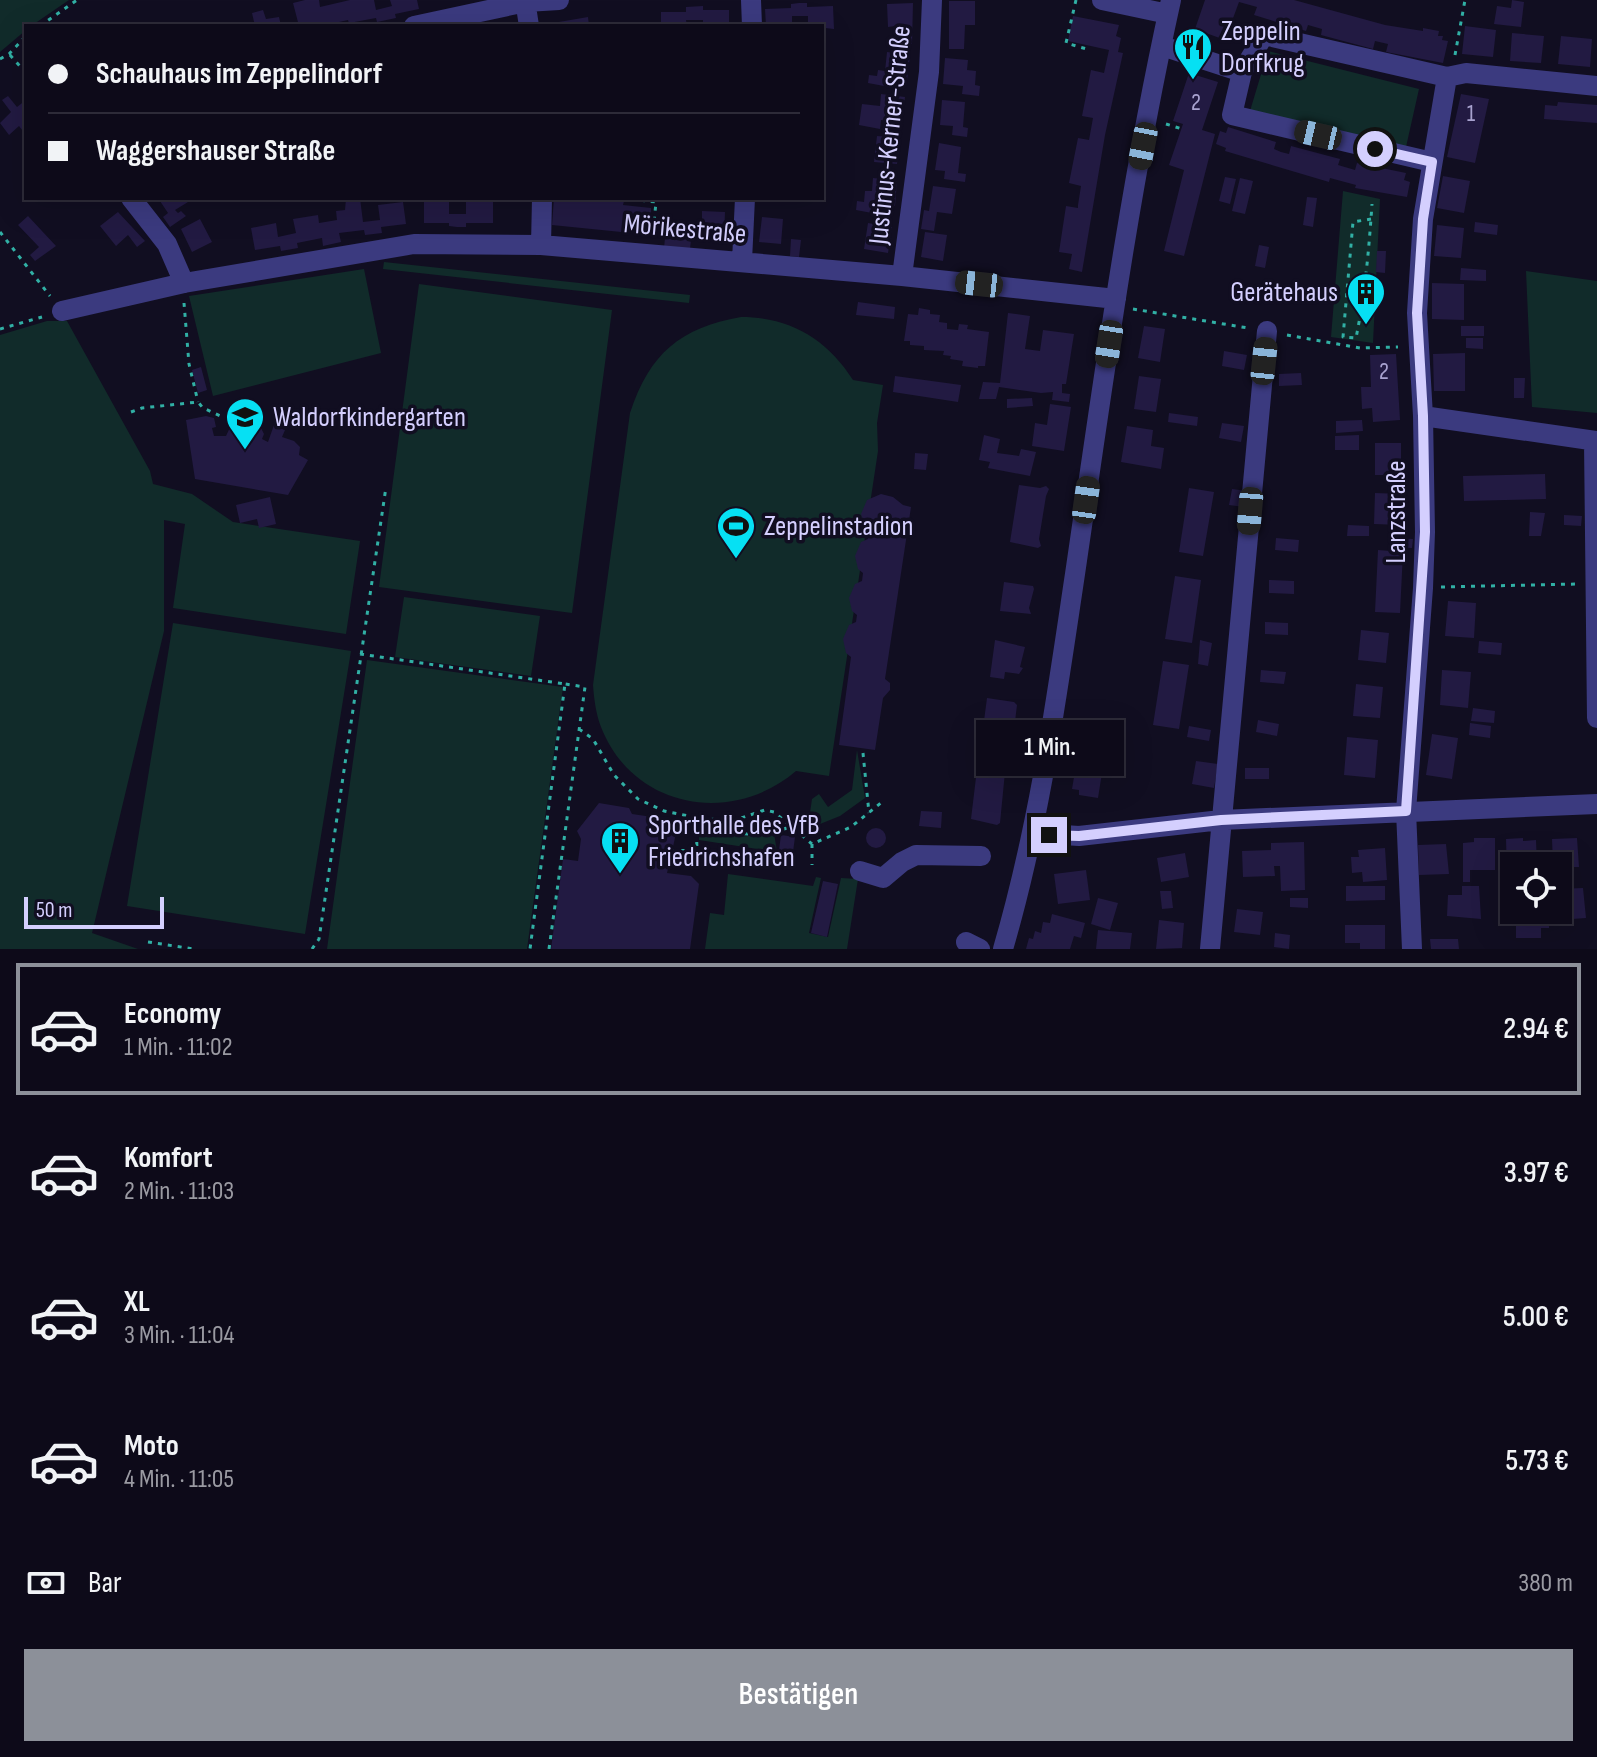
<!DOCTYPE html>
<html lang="de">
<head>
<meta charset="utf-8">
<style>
	:root { --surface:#0d0a19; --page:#1b1826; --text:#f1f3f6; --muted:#9a9aa2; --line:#2d2b38; --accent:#8c9099 }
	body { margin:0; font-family:"Sofia Sans Condensed",sans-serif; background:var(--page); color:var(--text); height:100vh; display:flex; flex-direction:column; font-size:30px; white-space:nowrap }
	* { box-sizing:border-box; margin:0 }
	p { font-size:26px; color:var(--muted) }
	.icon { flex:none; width:44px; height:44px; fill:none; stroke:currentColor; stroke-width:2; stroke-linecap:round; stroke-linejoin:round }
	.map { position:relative; height:949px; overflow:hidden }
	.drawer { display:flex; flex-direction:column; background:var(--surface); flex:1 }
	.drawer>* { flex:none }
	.banner { position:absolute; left:24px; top:24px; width:800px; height:176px; border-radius:0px; box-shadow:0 8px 32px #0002,0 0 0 2px var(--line); display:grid; align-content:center; height:176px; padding:0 24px; background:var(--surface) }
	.buttons { position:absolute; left:1500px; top:852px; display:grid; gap:16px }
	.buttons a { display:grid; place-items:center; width:72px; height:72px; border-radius:0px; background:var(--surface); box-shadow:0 8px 32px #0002,0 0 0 2px var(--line); font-size:40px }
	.scale { position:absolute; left:24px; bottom:20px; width:140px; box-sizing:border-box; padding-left:8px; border:4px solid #d4cffe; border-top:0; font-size:22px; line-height:28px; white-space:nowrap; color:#d4cffe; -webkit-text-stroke:6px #110e21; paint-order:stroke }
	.end { position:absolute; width:36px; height:36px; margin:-18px; border:10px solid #d4cffe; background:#111; box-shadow:0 0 0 4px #111 }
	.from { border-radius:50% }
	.bubble { position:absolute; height:56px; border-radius:0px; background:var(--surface); box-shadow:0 8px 32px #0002,0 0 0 2px var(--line); font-size:26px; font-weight:600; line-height:56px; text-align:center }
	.car { position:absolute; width:24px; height:48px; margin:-24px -12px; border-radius:10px; box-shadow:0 0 6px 2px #0007; background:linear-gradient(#222 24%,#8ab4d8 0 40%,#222 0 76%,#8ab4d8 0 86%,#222 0) }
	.banner b { display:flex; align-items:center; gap:28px; height:76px; font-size:30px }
	.banner b+b { border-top:2px solid var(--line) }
	.banner i { width:20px; height:20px; background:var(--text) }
	ul { padding:14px 0 0; list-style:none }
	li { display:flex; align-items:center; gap:24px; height:132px; margin:0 16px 12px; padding:0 8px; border:4px solid transparent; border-radius:0px }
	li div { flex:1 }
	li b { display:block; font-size:30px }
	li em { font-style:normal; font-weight:600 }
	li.selected { border-color:var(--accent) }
	li>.icon { width:72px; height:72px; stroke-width:1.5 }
	.pay { display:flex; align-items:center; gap:20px; height:88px; padding:0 24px; font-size:30px }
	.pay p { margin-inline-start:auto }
	.cta { display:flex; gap:16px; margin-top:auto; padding:16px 24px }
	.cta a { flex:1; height:92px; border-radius:0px; background:var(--accent); color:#fff; font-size:32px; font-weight:600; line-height:92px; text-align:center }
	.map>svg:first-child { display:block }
	.green { fill:#112b2a }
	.building { fill:#221a42 }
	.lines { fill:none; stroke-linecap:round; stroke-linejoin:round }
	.path { stroke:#31b0a5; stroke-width:3; stroke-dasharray:4 6; stroke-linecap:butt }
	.minor { stroke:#3b3a7f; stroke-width:20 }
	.route { stroke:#d4cffe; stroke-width:10 }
	.labels { text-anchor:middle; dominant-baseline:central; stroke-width:7; stroke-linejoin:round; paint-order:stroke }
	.number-label { font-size:24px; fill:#a8a2cf }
	.poi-label { font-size:28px; fill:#d4cffe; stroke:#110e21; text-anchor:start }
	.street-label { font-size:28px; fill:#d4cffe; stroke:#110e21 }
</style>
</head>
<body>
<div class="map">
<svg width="1597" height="949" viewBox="0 0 1597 949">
	<rect width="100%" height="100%" fill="#110e21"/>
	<!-- green -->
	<path class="green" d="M0 0H69L31 26H26V30L0 52Z
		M1268 51 1419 89 1406 147 1250 111Z
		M1343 191 1380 199 1373 343 1331 337Z
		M384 262 690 295 689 303 383 269Z
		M364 269 381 353 213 396 189 296Z
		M1526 271 1597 281V413L1532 407Z
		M419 284 612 310 572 613 379 587Z
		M741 317C790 317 827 339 853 380L883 385 877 423 878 451 829 776 796 771C732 826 633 809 601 727 596 714 594 699 593 685L630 413C650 353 680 328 741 317Z
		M47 321H67L150 471 153 484 192 494 233 522 360 541 346 634 173 608 185 524 164 520V631L92 933 138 949H0V335Z
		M404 597 540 616 531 676 395 657Z
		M173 623 351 651 305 934 127 906Z
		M367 660 563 687 527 949H327Z
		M857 750 865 798 840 816 820 824 810 813 812 799 819 794 828 807 852 790Z
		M699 828 739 837 774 833 777 852 699 840Z
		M728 874 813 886 816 877 821 878 809 933 828 937 841 878 858 879 847 949H705L710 913 724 915Z"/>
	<!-- building -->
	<path class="building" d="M305 0H319L320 7 350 0H374L376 10 392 6 390 0H417L419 9 395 14 396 18 377 22 376 18 349 23 348 20 339 22V26H299L293 3Z
		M1205 0H1294L1385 25 1423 31V28L1439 31 1438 36H1443L1442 40 1448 41 1443 63 1386 52 1388 44 1375 41 1373 49 1321 35 1322 29 1308 25 1306 31 1254 15 1257 7 1239 2 1225 40 1195 29Z
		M1512 0 1524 2 1521 27 1494 24 1497 6 1511 8Z
		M949 1H975V25H965L964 49H949Z
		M799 3H807V7L833 6 834 29 808 26V16H792V26H766L765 9 791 8V4Z
		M913 3 912 44 896 45 895 26 888 27 887 4Z
		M703 6V10H729V26H703V20H686L687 26H661V12H686V7Z
		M263 10 266 19 279 17 281 26H255L252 13Z
		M1073 16 1119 25 1116 36 1121 38 1118 52 1123 53 1105 135 1082 272 1069 269 1072 254 1059 252 1066 206 1078 208V205L1081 186 1069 183 1078 138 1089 140 1093 118 1082 116 1091 70 1104 73 1109 50 1068 41Z
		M588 17 589 26H553V23Z
		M1465 26 1496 30 1493 57 1462 54Z
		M1512 33 1544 36 1541 63 1510 61Z
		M1561 36 1592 39 1590 67 1558 64Z
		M887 52 910 55 907 81 885 78 884 86 868 83 869 75 877 76 878 70 885 71Z
		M945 58 968 60 967 70 976 71 975 85 980 86 979 96 962 94 963 86 943 84Z
		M1189 73 1218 82 1202 130 1215 134 1184 256 1164 251 1184 170 1169 165 1183 124 1173 121Z
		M881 94 905 97 902 123 881 120 880 129 859 125 862 104 880 106Z
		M1461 94 1489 99 1475 163 1447 157Z
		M8 96 17 107 26 100V135L19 126 9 135 0 123 11 112 2 100Z
		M942 100 965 102 963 127 968 128 967 137 952 135 953 126 940 125Z
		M1558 102 1597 105V123L1544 119 1545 105 1557 106Z
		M1228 127 1276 142 1274 149 1281 152 1289 154 1291 146 1340 159 1338 165 1355 170 1357 163 1406 173 1404 180 1410 182 1407 197 1355 188 1356 185 1330 178 1329 182 1225 151 1226 148 1216 144 1220 131 1226 133Z
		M877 136 900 138 897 164 874 162Z
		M939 143 961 147 958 173 966 174 965 182 944 179 945 171 935 170Z
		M1443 176 1470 181 1464 213 1437 208Z
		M1225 177 1236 179 1230 204 1219 201Z
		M873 178 897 181 895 206 874 204 872 213 856 210 857 201 864 202 865 191H872Z
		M1240 178 1253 181 1245 214 1232 211Z
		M933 186 956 189 952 214 937 212 934 231 921 229 924 210 929 211Z
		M1307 197 1317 198 1313 227 1303 225Z
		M158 198H185L188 202 175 210 178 213 181 211 186 216 170 227 163 217 168 213Z
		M358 198H360L363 222 380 220 378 205 403 202 406 224 381 227 382 233 365 235 364 230 339 233 341 242 323 246 322 238 297 243 298 248 281 251 280 246 255 250 251 228 276 223 278 237 296 233 293 219 318 215 319 223 337 220 336 211 345 210 346 199Z
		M433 198H449V214H466V198L493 199V223H466V227H457L449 226V223H424V200H433Z
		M554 198H600L624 201 623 205 651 208V235L552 225Z
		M702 211 725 212 724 238 702 237Z
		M118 212 145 241 137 247 128 235 116 246 100 226Z
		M28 216 56 246 35 261 30 255 39 247 18 225Z
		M762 217 783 219 781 244 759 242Z
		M200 219 212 242 192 252 181 229Z
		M1475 222 1498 225 1497 235 1474 232Z
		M868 223 892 227 888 253 864 249Z
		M1437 225 1464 228 1461 258 1434 256Z
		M666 228 692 230 690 249 664 248Z
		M925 232 947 235 943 261 921 257Z
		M791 239 801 240 799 257 790 256Z
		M1259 245 1269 247 1265 268 1255 266Z
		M1377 251H1386L1385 273 1376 272Z
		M1461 268 1486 270V281L1460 280Z
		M1432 283 1464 284V320L1432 319Z
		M858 302 895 307 894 319 856 315Z
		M919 308 930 310V314L940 315 939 322 947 323V329L958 330 959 324 968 325 967 329 989 332 985 366H978V368L962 366 963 361 950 359 951 356 943 355 944 351 924 350V346L910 345V341H904L908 314 918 315Z
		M1008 313 1030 316 1025 349 1040 351 1043 330 1074 334 1066 384H1062V393L1070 394 1069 402 1052 400 1053 392 1041 393 999 387 996 399H979L983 382 1000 383Z
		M1144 326 1165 329 1160 362 1138 358Z
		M1461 326H1484V336H1461Z
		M1466 338H1483V349L1466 348Z
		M1224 351 1247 355 1244 370 1222 366Z
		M1465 353V391H1434L1433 354Z
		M1396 354 1400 420 1373 422 1372 408 1362 409 1361 387H1371L1370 355Z
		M201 367 207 390 198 393 192 370Z
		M1301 373 1302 385 1279 386V374Z
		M895 376 961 385 958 402 893 392Z
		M1139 376 1161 379 1156 412 1134 409Z
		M1514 378H1525L1524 398H1514Z
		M1032 398 1033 406 1007 408V399Z
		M1050 404 1071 407 1064 451 1032 446 1035 423 1047 425Z
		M239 408 251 414 248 419 259 424 264 434 262 439 268 442 274 425 285 430 282 437 294 441 300 447 299 455 308 460 288 495 195 479 186 420 206 416 214 418 216 427 212 428 214 436H226Z
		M1169 413 1198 417 1197 426 1168 422Z
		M1362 420 1363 431 1336 433V421Z
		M1222 423 1244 426 1241 442 1219 438Z
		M1127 426 1153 430 1151 446 1164 448 1161 469 1121 462Z
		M984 435 1000 439 997 453 1019 456 1021 449 1036 452 1030 476 988 468 990 462 979 460Z
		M1359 435V450H1335V436Z
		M1375 443H1401V475H1375Z
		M915 453 928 454 926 470 914 469Z
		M1545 474 1546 499 1464 501 1463 476Z
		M1019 485 1040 488 1046 486 1049 489 1046 496 1039 539 1041 546 1038 548 1010 542Z
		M1189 488 1214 492 1203 556 1179 552Z
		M1232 489 1247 491 1244 507 1229 505Z
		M1375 493 1402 494 1401 525 1374 524Z
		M881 494 893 497 903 505 911 507 885 679 890 683V690L883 698 875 750 839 745 851 657 846 653 843 639 849 625 856 622 857 615 852 611 849 598 855 584 862 581 863 573 858 569 855 556 861 542 868 539 869 532 864 528 861 514 867 500Z
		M270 497 276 524 259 528 257 519 240 523 236 505Z
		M1530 512 1545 513 1541 536H1529Z
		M1564 515 1582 516 1581 526 1564 525Z
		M1348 525 1369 526V536H1347Z
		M1276 538 1299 540 1298 552 1275 550Z
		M1392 538 1413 539 1412 548 1391 547Z
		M1378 550 1403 552 1400 613 1375 612Z
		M1175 576 1201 580 1192 643 1165 639Z
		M1269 580 1294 581V594L1269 593Z
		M1004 582 1033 586 1034 589 1029 608 1031 614 1000 611Z
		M1448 601 1476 603 1474 638 1445 636Z
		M1265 622 1288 623V635L1265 634Z
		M1361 630 1389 633 1386 663 1358 660Z
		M995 640 1025 647 1020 667 1023 668 1019 674 1005 672 1004 679 990 677Z
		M1200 640 1212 643 1208 666 1198 664Z
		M1479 641 1502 643 1501 655 1478 653Z
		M1163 661 1189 665 1179 729 1153 725Z
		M1261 670 1286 672 1284 684 1260 682Z
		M1442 670 1471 672 1468 708 1440 705Z
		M1356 684 1383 687 1380 718 1353 716Z
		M987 698 1014 702 1017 705 1014 730 999 729 997 738 982 736Z
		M1473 708 1495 711 1494 723 1471 721Z
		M1258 720 1279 724 1277 736 1256 732Z
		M1470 723 1491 726 1490 738 1469 735Z
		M1189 726 1211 730 1209 741 1187 737Z
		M1090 732 1108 735 1098 798 1079 795V790L1072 789 1081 736 1090 737Z
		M1432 734 1458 738 1452 779 1426 775Z
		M1347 737 1378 740 1375 778 1344 775Z
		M978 761 1006 762 1009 766 1005 772 1000 823 997 825 971 819Z
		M1196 761 1218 764 1214 788 1192 784Z
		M1245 768H1269V779H1245Z
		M599 803 629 808 632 814 673 820 677 829 667 873 691 876 699 884 690 949H551L563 859 578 861 581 839 577 831Z
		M921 811 942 812 941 828 919 826Z
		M866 838a10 10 0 1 1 20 0a10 10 0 1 1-20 0Z
		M781 835 795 837 793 852 779 850Z
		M1474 838H1495V870H1470V882H1463V843L1474 842Z
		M1523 838V841L1536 840 1537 866H1514V875H1507L1506 839Z
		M1577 838 1579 867H1565L1566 872H1562L1563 883H1558V866H1553L1552 839Z
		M1304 842 1305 890 1281 891 1280 866H1274L1275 876 1243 877 1242 851 1271 850V843Z
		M1446 844 1449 874 1419 875 1418 845Z
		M1385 848 1387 880 1363 882 1362 872 1352 873 1351 857H1359L1358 850Z
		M1185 853 1189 877 1161 882 1157 858Z
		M1086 870 1090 900 1058 904 1054 874Z
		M823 881 838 884 827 937 811 933Z
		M1346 886H1385V900L1346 901Z
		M1462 886H1479L1481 919 1447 916 1448 895H1462Z
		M1583 888 1586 918 1558 920V889Z
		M1160 891H1171L1173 908 1162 909Z
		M1098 898 1118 903 1110 930 1091 924Z
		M1290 898H1308V908L1290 907Z
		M1237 909 1263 912 1260 935 1234 932Z
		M1530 910H1549V928H1541V938H1516V919H1530Z
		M1052 914 1085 923 1081 938 1074 936 1070 949H1026L1029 938 1033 939 1035 931 1041 933 1043 922 1050 923Z
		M1159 920 1184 923 1182 948 1156 949Z
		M1345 925H1385V949H1360V943H1345Z
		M1098 930 1132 933 1130 949H1096Z
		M1275 933 1290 935 1289 949 1274 947Z
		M1430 939H1458L1459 949H1431Z"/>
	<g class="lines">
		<!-- path -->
		<path class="path" d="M1076 0 1066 43 1090 50
			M40 26 77 0
			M10 55 26 73
			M1455 55 1465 0
			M0 59 9 54 26 36
			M1166 124 1182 129
			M621 198 656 202 653 234
			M1371 219 1353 222 1343 337 1356 338C1365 294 1369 249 1372 204
			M0 232 50 296
			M184 303 189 364 198 402
			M1133 309 1248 328
			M0 329 42 317
			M1287 335 1360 348 1398 347
			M131 412 142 408 198 402 203 408 225 418
			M1441 587 1577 584
			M360 654 565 684 530 949
			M579 729 593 739 614 775 638 799 664 811 704 819 735 820 765 810 774 812 812 844 851 827 882 802
			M863 753 869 813
			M695 825C727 834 760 839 792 826
			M812 844V865
			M671 851 697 850 696 818
			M148 942 194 949
			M312 949 319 939 386 487
			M549 949 585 687 565 684"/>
		<!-- minor -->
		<path class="minor" d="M525 0 529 26
			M751 0 752 26
			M1102 0 1168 14
			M414 26 526 2 559 0
			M1162 46 1242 72 1232 115 1432 162
			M1242 72 1264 35 1447 77 1466 73 1597 86
			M131 198 167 244 184 283
			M541 245 542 198
			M742 261 745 198
			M902 276 929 72 932 0
			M62 311 184 283 414 244 541 245 902 276 1116 299
			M1423 416 1597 441
			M1594 441 1597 718
			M1033 833 1079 836 1221 820 1597 804
			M860 871 883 878 902 862 916 855 981 856
			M966 942 980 949
			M1003 949C1039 826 1056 701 1075 574 1103 383 1129 189 1171 0
			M1210 949 1267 331
			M1412 949 1406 811 1423 588 1425 532 1423 416 1417 313 1423 219 1447 77"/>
	</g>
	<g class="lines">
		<!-- route -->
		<path class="route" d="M1049 835 1079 836 1221 820 1406 811 1425 532 1423 416 1417 313 1423 219 1432 162 1375 149"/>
	</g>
	<!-- icons -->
	<defs>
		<symbol id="restaurant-pin" viewBox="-11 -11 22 30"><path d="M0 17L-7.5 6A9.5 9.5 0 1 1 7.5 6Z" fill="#06e0f3" stroke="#110e21"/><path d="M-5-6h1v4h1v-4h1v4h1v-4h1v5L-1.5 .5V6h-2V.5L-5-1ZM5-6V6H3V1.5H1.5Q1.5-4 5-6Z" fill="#111"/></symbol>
		<symbol id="building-pin" viewBox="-11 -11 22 30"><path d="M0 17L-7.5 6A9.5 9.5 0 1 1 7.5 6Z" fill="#06e0f3" stroke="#110e21"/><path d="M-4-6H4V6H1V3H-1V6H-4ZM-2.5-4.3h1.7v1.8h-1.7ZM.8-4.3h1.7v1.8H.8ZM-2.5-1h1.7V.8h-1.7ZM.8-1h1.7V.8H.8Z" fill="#111"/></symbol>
		<symbol id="school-pin" viewBox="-11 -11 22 30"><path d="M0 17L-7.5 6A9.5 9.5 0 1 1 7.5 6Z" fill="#06e0f3" stroke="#110e21"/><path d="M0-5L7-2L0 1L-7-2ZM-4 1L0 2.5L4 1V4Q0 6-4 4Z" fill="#111"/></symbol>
		<symbol id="stadium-pin" viewBox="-11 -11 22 30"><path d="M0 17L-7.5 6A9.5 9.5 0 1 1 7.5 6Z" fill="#06e0f3" stroke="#110e21"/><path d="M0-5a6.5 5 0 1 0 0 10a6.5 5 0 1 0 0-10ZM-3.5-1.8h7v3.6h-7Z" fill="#111"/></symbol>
	</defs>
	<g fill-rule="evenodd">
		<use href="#restaurant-pin" x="1171" y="25" width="44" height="60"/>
		<use href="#building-pin" x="1344" y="270" width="44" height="60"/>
		<use href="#school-pin" x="223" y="395" width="44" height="60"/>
		<use href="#stadium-pin" x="714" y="504" width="44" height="60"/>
		<use href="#building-pin" x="598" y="819" width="44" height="60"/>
	</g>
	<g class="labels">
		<!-- number labels -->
		<g class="number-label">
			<text x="1196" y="102">2</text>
			<text x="1471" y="113">1</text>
			<text x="1384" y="371">2</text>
		</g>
		<!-- poi labels -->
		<g class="poi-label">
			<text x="1221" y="31">Zeppelin<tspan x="1221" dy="32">Dorfkrug</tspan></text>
			<text x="1338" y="292" text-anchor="end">Gerätehaus</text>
			<text x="273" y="417">Waldorfkindergarten</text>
			<text x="764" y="526">Zeppelinstadion</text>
			<text x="648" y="825">Sporthalle des VfB<tspan x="648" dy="32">Friedrichshafen</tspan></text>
		</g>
		<!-- street labels -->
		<g class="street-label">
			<text transform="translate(890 135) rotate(-84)">Justinus-Kerner-Straße</text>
			<text transform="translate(685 229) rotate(5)">Mörikestraße</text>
			<text transform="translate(1396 512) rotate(-90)">Lanzstraße</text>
		</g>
	</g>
</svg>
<div class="buttons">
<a><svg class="icon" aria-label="locate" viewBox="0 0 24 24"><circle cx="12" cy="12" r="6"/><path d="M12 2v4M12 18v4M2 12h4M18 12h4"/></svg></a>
</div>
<div class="scale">50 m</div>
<i class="end from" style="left:1375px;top:149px"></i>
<i class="end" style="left:1049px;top:835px"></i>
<div class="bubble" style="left:976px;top:720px;width:148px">1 Min.</div>
<i class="car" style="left:1318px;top:135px;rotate:283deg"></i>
<i class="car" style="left:1143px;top:146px;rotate:191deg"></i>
<i class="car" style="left:979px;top:284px;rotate:276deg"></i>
<i class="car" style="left:1109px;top:344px;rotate:189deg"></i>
<i class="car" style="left:1264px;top:361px;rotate:6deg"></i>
<i class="car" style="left:1086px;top:500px;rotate:8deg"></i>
<i class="car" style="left:1250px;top:511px;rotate:185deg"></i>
<div class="banner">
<b><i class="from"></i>Schauhaus im Zeppelindorf</b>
<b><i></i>Waggershauser Straße</b>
</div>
</div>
<section class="drawer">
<ul>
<li class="selected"><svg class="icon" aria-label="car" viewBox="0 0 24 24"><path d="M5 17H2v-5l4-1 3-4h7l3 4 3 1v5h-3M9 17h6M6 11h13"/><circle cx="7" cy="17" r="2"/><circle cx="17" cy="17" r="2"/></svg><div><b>Economy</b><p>1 Min. · 11:02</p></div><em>2.94 €</em></li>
<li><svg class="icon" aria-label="car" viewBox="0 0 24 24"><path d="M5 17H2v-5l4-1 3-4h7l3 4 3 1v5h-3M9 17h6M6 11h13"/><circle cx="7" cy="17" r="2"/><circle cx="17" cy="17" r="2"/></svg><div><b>Komfort</b><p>2 Min. · 11:03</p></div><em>3.97 €</em></li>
<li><svg class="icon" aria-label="car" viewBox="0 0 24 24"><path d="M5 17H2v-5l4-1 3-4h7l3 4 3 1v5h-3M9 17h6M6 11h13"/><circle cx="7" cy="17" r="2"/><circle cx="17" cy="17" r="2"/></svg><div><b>XL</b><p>3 Min. · 11:04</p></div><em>5.00 €</em></li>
<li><svg class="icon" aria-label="car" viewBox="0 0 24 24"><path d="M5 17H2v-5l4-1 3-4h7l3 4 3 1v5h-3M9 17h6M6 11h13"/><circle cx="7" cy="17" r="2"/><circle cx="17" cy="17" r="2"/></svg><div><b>Moto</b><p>4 Min. · 11:05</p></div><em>5.73 €</em></li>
</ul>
<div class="pay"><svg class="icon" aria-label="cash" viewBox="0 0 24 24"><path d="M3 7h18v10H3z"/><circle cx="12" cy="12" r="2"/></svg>Bar<p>380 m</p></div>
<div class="cta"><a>Bestätigen</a></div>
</section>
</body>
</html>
